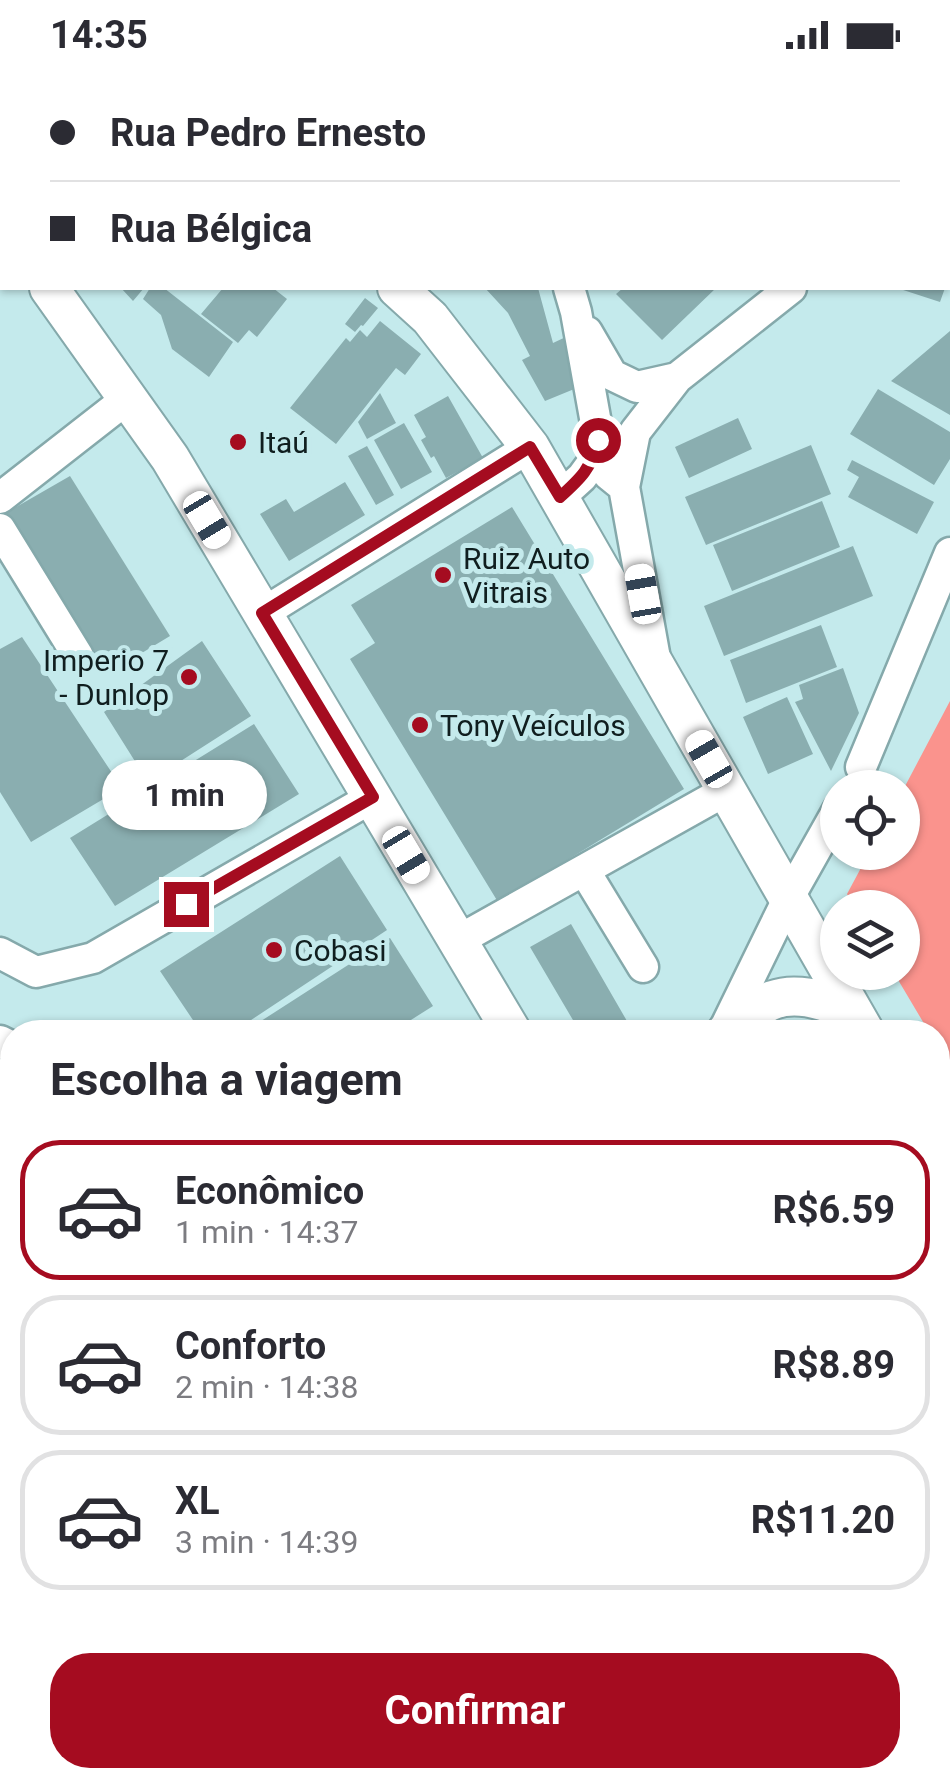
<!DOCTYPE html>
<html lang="pt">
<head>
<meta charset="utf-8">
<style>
	:root { --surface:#fff; --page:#f2f2f3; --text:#2b2b33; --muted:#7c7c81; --line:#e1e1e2; --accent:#a50c20 }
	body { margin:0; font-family:Roboto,sans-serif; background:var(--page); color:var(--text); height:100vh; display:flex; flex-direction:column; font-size:38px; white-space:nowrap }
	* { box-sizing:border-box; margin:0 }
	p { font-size:32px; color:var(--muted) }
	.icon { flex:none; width:55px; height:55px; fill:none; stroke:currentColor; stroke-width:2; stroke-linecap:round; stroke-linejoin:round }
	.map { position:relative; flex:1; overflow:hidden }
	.panel { position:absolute; left:0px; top:950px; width:950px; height:768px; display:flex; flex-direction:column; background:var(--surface); border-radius:40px 40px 0 0; box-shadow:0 2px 8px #0004 }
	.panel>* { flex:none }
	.top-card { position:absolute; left:0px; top:0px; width:950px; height:220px; box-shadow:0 2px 8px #0004; display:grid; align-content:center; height:220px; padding:0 50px; background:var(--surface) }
	.controls { position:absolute; left:820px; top:700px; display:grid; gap:20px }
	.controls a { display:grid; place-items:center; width:100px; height:100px; border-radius:50%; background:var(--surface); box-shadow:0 2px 8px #0004; font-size:50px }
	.end { position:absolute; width:45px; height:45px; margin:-22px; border:12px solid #a50c20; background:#fff; box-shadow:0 0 0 5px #fff }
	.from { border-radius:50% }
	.bubble { position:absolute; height:70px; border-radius:35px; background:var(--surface); box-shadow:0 2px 8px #0004; font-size:32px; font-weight:700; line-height:70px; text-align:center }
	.car { position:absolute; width:30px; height:60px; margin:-30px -15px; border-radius:12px; box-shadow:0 0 8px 2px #0007; background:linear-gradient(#fff 24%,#345 0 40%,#fff 0 76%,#345 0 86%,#fff 0) }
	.top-card b { display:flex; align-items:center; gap:35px; height:95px; font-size:38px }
	.top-card b+b { border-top:2px solid var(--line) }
	.top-card i { width:25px; height:25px; background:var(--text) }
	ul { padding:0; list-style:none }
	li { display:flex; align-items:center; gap:30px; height:140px; margin:0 20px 15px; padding:0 30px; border:5px solid var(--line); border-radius:40px }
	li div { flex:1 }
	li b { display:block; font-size:38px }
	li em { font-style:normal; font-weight:700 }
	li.active { border-color:var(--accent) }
	li>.icon { width:90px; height:90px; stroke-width:1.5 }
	h2 { padding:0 50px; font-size:45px; line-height:120px }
	.button { display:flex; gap:20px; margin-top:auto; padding:20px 50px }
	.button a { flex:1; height:115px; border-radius:40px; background:var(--accent); color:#fff; font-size:40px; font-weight:700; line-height:115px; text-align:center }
	.status { display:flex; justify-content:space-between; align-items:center; height:70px; padding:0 50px; background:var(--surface); direction:ltr }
	.status svg { height:28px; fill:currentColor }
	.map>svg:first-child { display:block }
	.green { fill:#fa938d }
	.building { fill:#8aaeb0 }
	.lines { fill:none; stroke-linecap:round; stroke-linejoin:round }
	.minor-casing { stroke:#85a9ab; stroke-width:35 }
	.major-casing { stroke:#85a9ab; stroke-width:42 }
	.highway-casing { stroke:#85a9ab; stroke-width:48 }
	.minor { stroke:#fff; stroke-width:30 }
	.major { stroke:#fff; stroke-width:38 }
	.highway { stroke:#fff; stroke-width:42 }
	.major-bridge-casing { stroke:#85a9ab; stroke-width:42; stroke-linecap:butt }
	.major-bridge { stroke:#fff; stroke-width:38 }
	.route { stroke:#a50c20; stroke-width:12 }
	.poi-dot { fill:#a50c20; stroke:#c4eaec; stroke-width:4 }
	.labels { text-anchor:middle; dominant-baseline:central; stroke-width:10; stroke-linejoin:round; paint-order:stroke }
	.poi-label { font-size:30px; fill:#101e1f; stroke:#c4eaec; text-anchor:start }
</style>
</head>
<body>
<div class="status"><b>14:35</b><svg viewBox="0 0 49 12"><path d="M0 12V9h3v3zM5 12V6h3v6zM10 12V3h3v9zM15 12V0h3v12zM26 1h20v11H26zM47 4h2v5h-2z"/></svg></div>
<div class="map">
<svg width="950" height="1717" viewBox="0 0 950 1717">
	<rect width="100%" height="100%" fill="#c4eaec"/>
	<!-- green -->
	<path class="green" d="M950 631V998L938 977V962H929L894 903 902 902V838L855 837 847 824 869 783 902 782 903 720Z
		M0 1289 12 1295V1442L0 1468Z
		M950 1411V1668L949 1669 938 1643V1449Z
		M433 1705H628L621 1717H428Z"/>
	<!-- building -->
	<path class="building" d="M121 218H144L133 231Z
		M150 218H164L233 272 209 307 172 279 161 245 143 229Z
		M223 218H273L287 229 257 267 249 260 238 273 201 244Z
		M485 218H538L553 273 570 265 584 315 545 331 522 290 530 286 508 243Z
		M623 218H716L662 270 616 224Z
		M897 218H945L940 232Z
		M365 228 378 238 363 256 361 255 355 262 345 254Z
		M380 251 421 284 405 305 396 298 336 374 290 338 346 268 350 272 360 260 367 267Z
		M950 261V345L891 311Z
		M878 319 950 362V389L934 415 850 364Z
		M380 323 396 353 367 369 358 352Z
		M448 326 483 388 446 408 434 386 431 388 421 370 426 367 414 345Z
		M738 348 752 379 689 408 675 377Z
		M404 353 432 402 401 419 374 370Z
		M811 375 831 424 706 475 685 427Z
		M367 376 394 425 376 435 348 386Z
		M852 390 934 432 917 464 848 427 859 407 847 400Z
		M70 406 170 566 107 604 4 444Z
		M345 412 365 445 289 491 260 444 286 429 294 442Z
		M822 431 840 477 732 521 713 475Z
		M512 437 684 719 498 832 350 589 375 573 351 535Z
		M853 476 873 526 724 586 704 536Z
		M821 555 837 597 746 633 730 590Z
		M22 567 122 718 31 772 0 722V579Z
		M202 571 251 646 148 712 104 642Z
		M843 598 859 643 831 701 795 632 803 629 799 615Z
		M787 627 813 684 768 704 743 647Z
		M254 654 299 724 115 836 70 768Z
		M340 786 387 860 233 962H201L160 901Z
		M571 854 631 958 623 962H580L530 877Z
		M390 868 433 936 392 962H244Z
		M12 1135V1184L4 1200 0 1198V1156Z
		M12 1470V1507L0 1501V1495Z
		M0 1624 12 1631V1695L0 1688Z
		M32 1705H67L60 1717H56Z
		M128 1705H179L172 1717H121Z"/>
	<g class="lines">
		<defs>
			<path id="minor" d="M510 0V2
				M948 93 950 91
				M0 194 2 192
				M587 262 612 305 637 317 677 308
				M608 404 624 417 654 583
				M624 417 635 362 677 308 791 218
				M560 427 582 407 593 392 599 370 576 242 569 218
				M0 428 128 328
				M0 459 78 586
				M263 543 530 377
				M861 697 950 483
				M584 800 643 897
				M457 871 727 720
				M0 883 36 902 93 888 373 727
				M723 962 789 827 838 740
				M0 971 12 977
				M0 1252 12 1259
				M0 1548 12 1554
				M306 1705 329 1717"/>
			<path id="major" d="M103 0 107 2
				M0 152 2 155
				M49 218 170 388 512 962
				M397 218 430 248 530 377 865 962
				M726 962C739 953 759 935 773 930 800 920 828 933 853 941
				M873 1705 878 1717
				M926 1705 932 1717
				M378 1717 383 1705"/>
			<path id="highway" d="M938 1134 950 1094
				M938 1339 950 1298
				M652 1717 659 1705
				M824 1717 827 1705"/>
		</defs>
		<!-- minor casing -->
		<use href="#minor" class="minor-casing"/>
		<!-- major casing -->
		<use href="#major" class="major-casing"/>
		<!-- highway casing -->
		<use href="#highway" class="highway-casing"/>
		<!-- minor -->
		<use href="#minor" class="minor"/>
		<!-- major -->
		<use href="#major" class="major"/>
		<!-- highway -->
		<use href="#highway" class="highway"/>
		<defs>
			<path id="major-bridge" d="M938 1085 950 1106"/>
		</defs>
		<!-- major-bridge casing -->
		<use href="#major-bridge" class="major-bridge-casing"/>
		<!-- major-bridge -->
		<use href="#major-bridge" class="major-bridge"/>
	</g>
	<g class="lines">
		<!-- route -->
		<path class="route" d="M186 834 373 727 262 543 530 377 560 427C581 408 591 399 598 370"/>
	</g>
	<!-- markers -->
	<g class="poi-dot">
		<circle cx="238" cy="372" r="10"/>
		<circle cx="443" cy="505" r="10"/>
		<circle cx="189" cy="607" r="10"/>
		<circle cx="420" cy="655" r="10"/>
		<circle cx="274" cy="880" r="10"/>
	</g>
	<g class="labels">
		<!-- poi labels -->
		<g class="poi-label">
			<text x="258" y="372">Itaú</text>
			<text x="463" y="488">Ruiz Auto<tspan x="463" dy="34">Vitrais</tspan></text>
			<text x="169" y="590" text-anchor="end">Imperio 7<tspan x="169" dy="34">- Dunlop</tspan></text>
			<text x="440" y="655">Tony Veículos</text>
			<text x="294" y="880">Cobasi</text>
		</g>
	</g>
</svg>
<div class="controls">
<a><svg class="icon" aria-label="locate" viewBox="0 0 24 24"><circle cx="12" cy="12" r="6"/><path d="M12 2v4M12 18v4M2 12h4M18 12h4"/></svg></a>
<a><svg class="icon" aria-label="layers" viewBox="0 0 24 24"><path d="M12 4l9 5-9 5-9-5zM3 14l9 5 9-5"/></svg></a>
</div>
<i class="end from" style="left:598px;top:370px"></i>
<i class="end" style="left:186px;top:834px"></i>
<div class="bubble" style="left:102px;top:690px;width:165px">1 min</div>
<i class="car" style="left:207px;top:450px;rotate:149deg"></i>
<i class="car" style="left:643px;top:524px;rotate:350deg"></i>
<i class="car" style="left:709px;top:689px;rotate:330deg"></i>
<i class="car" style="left:406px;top:785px;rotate:149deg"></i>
<div class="top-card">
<b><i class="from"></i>Rua Pedro Ernesto</b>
<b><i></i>Rua Bélgica</b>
</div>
<section class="panel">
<h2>Escolha a viagem</h2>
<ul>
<li class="active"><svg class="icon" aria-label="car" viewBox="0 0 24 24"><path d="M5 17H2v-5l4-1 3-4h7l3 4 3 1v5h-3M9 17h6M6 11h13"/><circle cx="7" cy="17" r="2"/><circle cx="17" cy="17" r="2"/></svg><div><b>Econômico</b><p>1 min · 14:37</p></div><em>R$6.59</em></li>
<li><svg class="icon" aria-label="car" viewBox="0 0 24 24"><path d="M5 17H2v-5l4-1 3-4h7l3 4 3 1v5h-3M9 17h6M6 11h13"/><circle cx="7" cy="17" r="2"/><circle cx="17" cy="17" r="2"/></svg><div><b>Conforto</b><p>2 min · 14:38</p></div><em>R$8.89</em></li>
<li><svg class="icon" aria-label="car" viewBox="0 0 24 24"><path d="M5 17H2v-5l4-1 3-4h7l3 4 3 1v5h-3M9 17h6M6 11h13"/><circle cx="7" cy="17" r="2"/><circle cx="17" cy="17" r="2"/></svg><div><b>XL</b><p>3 min · 14:39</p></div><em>R$11.20</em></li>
</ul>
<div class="button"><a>Confirmar</a></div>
</section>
</div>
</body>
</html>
